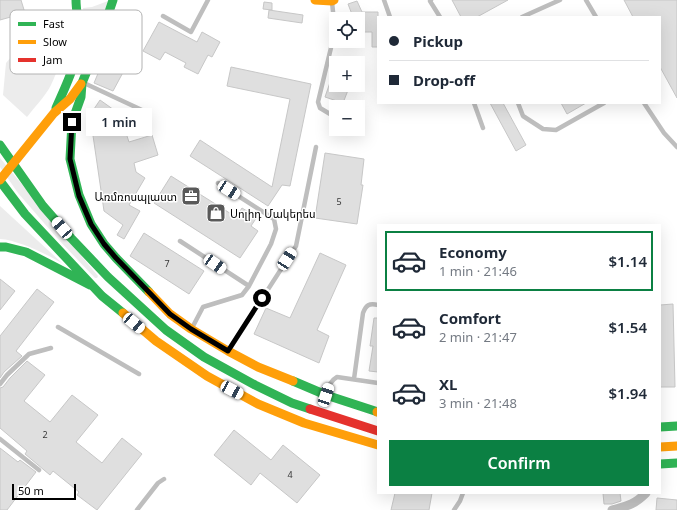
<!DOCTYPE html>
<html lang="en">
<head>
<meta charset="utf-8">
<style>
	:root { --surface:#fff; --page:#f2f2f3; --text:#1f2937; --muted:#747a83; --line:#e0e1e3; --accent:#0b8043 }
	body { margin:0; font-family:"Noto Sans","Noto Sans Armenian",sans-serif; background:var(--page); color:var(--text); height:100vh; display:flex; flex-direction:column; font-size:15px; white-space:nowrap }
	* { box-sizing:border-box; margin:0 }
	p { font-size:13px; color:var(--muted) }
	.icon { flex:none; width:22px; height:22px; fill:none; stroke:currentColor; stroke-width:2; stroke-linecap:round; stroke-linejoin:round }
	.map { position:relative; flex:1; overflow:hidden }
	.side { position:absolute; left:377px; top:224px; width:284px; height:270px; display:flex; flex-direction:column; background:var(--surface); border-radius:0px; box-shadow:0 4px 16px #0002 }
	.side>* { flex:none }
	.hud { position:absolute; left:377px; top:16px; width:284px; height:88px; border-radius:0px; box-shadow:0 4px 16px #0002; display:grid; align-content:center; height:88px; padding:0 12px; background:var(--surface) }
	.fabs { position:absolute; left:329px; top:12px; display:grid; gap:8px }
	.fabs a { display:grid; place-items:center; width:36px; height:36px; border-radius:0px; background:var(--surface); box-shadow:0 4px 16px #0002; font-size:20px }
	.scale { position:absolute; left:12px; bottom:10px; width:64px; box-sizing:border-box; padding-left:4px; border:2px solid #000; border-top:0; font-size:11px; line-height:14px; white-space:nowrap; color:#000; -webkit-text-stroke:3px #fff; paint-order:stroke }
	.end { position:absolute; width:18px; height:18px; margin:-9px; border:5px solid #000; background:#fff; box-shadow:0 0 0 2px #fff }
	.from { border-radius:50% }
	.bubble { position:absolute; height:28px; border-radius:0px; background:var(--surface); box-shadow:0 4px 16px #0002; font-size:13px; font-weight:600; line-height:28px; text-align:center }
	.car { position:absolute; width:12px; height:24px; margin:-12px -6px; border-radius:5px; box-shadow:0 0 3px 1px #0007; background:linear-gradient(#fff 24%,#345 0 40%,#fff 0 76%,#345 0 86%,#fff 0) }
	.hud b { display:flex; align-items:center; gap:14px; height:38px; font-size:15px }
	.hud b+b { border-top:1px solid var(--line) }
	.hud i { width:10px; height:10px; background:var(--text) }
	ul { padding:7px 0 0; list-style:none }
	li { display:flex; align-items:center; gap:12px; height:60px; margin:0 8px 6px; padding:0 4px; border:2px solid transparent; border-radius:0px }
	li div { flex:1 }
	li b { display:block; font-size:15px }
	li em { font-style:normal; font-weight:600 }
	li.selected { border-color:var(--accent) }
	li>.icon { width:36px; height:36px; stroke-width:1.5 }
	.primary-button { display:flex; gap:8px; margin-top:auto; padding:8px 12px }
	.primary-button a { flex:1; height:46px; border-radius:0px; background:var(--accent); color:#fff; font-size:16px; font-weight:600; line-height:46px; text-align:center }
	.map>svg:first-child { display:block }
	.green { fill:#ececec }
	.building { fill:#dfdfdf; stroke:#c7c7c7 }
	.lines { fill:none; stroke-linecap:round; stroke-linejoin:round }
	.lane { stroke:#bebebe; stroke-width:4.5 }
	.street { stroke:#bebebe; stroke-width:9 }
	.fast { stroke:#30b455; stroke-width:9 }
	.slow { stroke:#ff9f0a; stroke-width:9 }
	.jam { stroke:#e5322d; stroke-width:9 }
	.route { stroke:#000; stroke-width:5 }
	.labels { text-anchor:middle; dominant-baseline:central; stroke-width:3; stroke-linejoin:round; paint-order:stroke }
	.number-label { font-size:9px; fill:#383838 }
	.poi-label { font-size:11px; fill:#000; stroke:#fff; text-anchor:end }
	.key { fill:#fff; stroke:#b2b2b2; stroke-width:1 }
	.key-label { font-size:11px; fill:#000 }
</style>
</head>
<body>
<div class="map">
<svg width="677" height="510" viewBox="0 0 677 510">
	<rect width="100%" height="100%" fill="#fff"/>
	<!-- green -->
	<path class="green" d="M108 1 86 59 81 61 85 27 83 8 92 7Z
		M51 10C55 14 61 18 64 23 72 34 57 73 51 85 46 95 34 108 27 117L3 95 6 63Z
		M0 158 98 276 97 278H95L57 238 18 193 0 167Z
		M0 206 62 263C46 254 18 240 0 239Z"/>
	<!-- building -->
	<path class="building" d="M0 0H21L25 13 0 20Z
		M452 0H508L477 17H461Z
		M624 0H677V98L660 67V17H633Z
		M357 1 362 12H378V47H372V32H358V15L353 17 348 4Z
		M264 2 272 3V10L263 9Z
		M269 10 303 15 302 23 268 18Z
		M159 22 197 42 202 32 220 42 212 57 208 55 198 74 184 67 186 63 165 52 160 60 143 51Z
		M109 41 134 52 113 91 94 83 107 52 106 51Z
		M231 67 311 84 290 186 282 185 268 206 190 156 200 140 272 187 290 99 227 86Z
		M335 68H336V85H350L343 103 325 97Z
		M100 100 131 122 126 133 129 142 152 135 158 155 134 163 136 172 145 178 129 205 140 211 124 239 117 235 123 225 104 211 90 115Z
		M490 103H503L526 145 516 151Z
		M561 103H586L567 114Z
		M325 153 364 159 361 185H363L357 224 315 218Z
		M171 176 236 217 242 208 257 217 251 226 258 231 240 258 154 203Z
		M144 233 204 271 189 294 130 256Z
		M320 253 346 265 317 330 329 336 319 363 254 334 266 308 290 318Z
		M0 279 15 291 0 310Z
		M37 289 54 302 16 351 22 356 4 372 0 378V336Z
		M673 304 675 387H660V305Z
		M374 318H378V372L369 371 373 346H370Z
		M27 361 45 375 24 401 50 422 72 395 98 415 76 442 102 463 122 438 142 454 97 510 77 495 79 492 53 471 50 475 25 454 27 451 0 428V388L3 387 10 378Z
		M234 430 271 460 283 445 320 475 297 503 260 473 251 485 214 455Z
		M0 448 18 462 20 460 36 472 7 510H0Z
		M395 493H432L429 510H391Z
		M603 493H620L621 501 612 504H604Z
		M657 498 677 500V510H656Z"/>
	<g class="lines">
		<!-- lane -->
		<path class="lane" d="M384 0 390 17
			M431 0 430 1 440 17
			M586 0 596 17
			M332 2 335 31 318 102 320 108 330 114 336 115
			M163 16 191 32 208 0
			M522 17 560 0
			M84 83 144 111
			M474 103 483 128
			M518 103 523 116 543 129 556 130 604 103
			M644 103 664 133 677 147
			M180 241 249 286
			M58 327 139 374
			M192 328 203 307 242 295 249 286 271 244 276 229 274 219 218 183
			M229 350 296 246 316 147
			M354 379 363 313C366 305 369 303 378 305
			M0 384 7 375 29 354 51 348
			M327 393C329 386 330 381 337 377L378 383
			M0 439 39 470
			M137 510 158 483 164 479
			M454 510 460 501 463 493"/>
		<!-- street -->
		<path class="street" d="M612 510C627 506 634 505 646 493"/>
		<!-- fast -->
		<path class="fast" d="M113 0 98 44 82 83 81 97 72 122 70 159 79 195 91 224 104 244 116 258 149 292
			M56 108C66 85 79 60 79 34 79 23 76 11 76 0
			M0 145 43 206 71 238 108 277 166 330 204 357 255 385 292 403 310 409
			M0 181 25 214 102 296 123 313
			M0 247H6L26 252 90 285
			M293 381 326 395 378 412
			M660 427 677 426
			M660 464 677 463"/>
		<!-- slow -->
		<path class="slow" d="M315 0 332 1 334 0
			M0 180 54 113 70 99 81 84
			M149 292 170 314 191 329 228 351 258 367 293 381
			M123 313 156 341 207 376 258 404 304 423 378 445
			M377 412H378
			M660 447 677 446"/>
		<!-- jam -->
		<path class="jam" d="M310 409 378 431"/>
	</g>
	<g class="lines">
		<!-- route -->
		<path class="route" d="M72 122 70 159 79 196 91 224 104 244 116 258 170 314 191 329 228 351 262 298"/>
	</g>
	<!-- icons -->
	<defs>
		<symbol id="office-square" viewBox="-11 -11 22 22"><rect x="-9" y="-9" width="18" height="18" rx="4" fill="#595959" stroke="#fff"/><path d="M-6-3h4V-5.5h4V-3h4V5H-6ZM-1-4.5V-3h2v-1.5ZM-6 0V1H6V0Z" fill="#fff"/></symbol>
		<symbol id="shop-square" viewBox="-11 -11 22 22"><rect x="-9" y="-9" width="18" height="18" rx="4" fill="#595959" stroke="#fff"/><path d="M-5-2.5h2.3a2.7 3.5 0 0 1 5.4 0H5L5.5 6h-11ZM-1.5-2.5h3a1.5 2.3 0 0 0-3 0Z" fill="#fff"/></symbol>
	</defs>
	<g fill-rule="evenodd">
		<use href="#office-square" x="180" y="185" width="22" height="22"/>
		<use href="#shop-square" x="205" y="202" width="22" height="22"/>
	</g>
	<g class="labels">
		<!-- number labels -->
		<g class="number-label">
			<text x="339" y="201">5</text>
			<text x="167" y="263">7</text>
			<text x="45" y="434">2</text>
			<text x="290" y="474">4</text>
		</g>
		<!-- poi labels -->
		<g class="poi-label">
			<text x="177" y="196">Առմռոսպլաստ</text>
			<text x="230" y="213" text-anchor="start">Սոլիդ Մակերես</text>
		</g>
	</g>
	<!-- legend -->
	<rect x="10" y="10" width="132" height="64" rx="6" class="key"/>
	<rect x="18" y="22" width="18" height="4" fill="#30b455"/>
	<rect x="18" y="40" width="18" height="4" fill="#ff9f0a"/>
	<rect x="18" y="58" width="18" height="4" fill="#e5322d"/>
	<g class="key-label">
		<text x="43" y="28">Fast</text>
		<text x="43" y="46">Slow</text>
		<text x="43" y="64">Jam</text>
	</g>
</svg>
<div class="fabs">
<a><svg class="icon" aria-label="locate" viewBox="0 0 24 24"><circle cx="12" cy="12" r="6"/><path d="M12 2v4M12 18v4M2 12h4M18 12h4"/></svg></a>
<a>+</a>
<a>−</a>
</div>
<div class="scale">50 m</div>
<i class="end from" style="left:262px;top:298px"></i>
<i class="end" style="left:72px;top:122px"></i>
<div class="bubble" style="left:86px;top:108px;width:66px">1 min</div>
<i class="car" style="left:229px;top:190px;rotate:123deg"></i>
<i class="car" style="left:62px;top:228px;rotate:319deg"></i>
<i class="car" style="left:287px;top:259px;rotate:33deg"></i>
<i class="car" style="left:215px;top:264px;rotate:124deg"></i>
<i class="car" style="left:134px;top:323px;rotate:130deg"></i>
<i class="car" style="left:232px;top:390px;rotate:118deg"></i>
<i class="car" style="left:326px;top:395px;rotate:18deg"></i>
<div class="hud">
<b><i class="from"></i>Pickup</b>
<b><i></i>Drop-off</b>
</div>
<section class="side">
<ul>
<li class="selected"><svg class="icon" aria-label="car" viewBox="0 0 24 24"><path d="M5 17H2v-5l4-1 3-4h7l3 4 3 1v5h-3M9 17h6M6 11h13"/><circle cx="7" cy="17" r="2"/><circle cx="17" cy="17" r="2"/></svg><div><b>Economy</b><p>1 min · 21:46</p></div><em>$1.14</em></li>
<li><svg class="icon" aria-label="car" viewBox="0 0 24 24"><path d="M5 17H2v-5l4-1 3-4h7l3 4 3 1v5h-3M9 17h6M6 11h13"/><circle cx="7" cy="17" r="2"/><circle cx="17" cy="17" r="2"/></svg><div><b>Comfort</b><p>2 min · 21:47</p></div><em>$1.54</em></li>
<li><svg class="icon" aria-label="car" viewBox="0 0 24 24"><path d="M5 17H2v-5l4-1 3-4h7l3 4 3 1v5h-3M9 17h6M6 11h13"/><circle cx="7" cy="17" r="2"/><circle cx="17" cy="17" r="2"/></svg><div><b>XL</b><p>3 min · 21:48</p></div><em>$1.94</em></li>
</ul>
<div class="primary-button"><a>Confirm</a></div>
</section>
</div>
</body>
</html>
